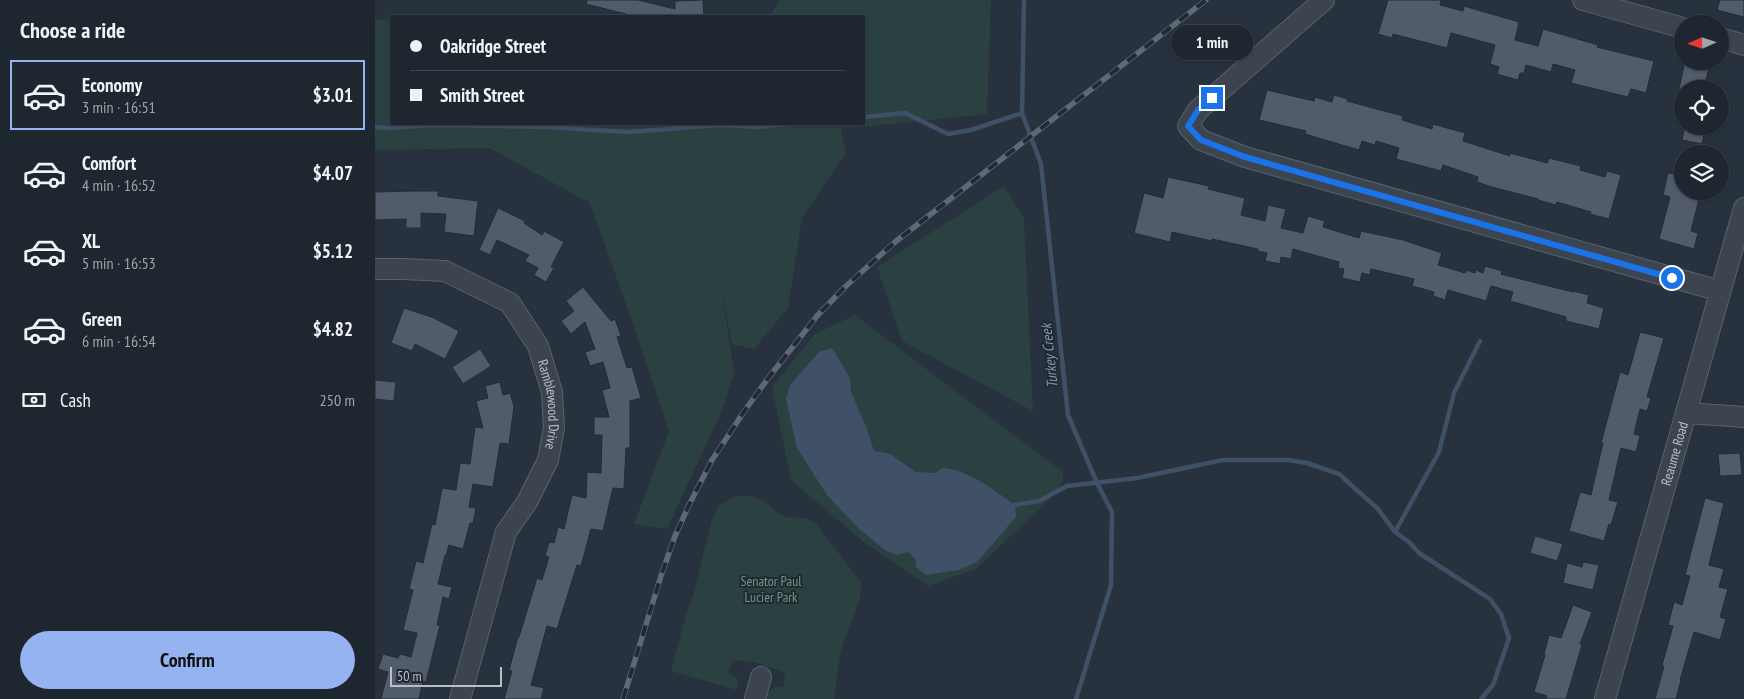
<!DOCTYPE html>
<html lang="en">
<head>
<meta charset="utf-8">
<style>
	:root { --surface:#1e262f; --page:#262e37; --text:#f1f3f6; --muted:#a1a5aa; --line:#3c434b; --accent:#95b2f1 }
	body { margin:0; font-family:"PT Sans Narrow",sans-serif; background:var(--page); color:var(--text); height:100vh; display:flex; flex-direction:column; font-size:19px; white-space:nowrap }
	* { box-sizing:border-box; margin:0 }
	p { font-size:16px; color:var(--muted) }
	.icon { flex:none; width:28px; height:28px; fill:none; stroke:currentColor; stroke-width:2; stroke-linecap:round; stroke-linejoin:round }
	.map { position:relative; flex:1; overflow:hidden }
	.details { display:flex; flex-direction:column; background:var(--surface); width:375px }
	.details>* { flex:none }
	.top-card { position:absolute; left:15px; top:15px; width:475px; height:110px; border-radius:0px; box-shadow:0 1px 4px #0004,0 0 0 1px var(--line); display:grid; align-content:center; height:110px; padding:0 20px; background:var(--surface) }
	.needle { width:32px; rotate:267deg }
	.fabs { position:absolute; left:1299px; top:15px; display:grid; gap:10px }
	.fabs a { display:grid; place-items:center; width:55px; height:55px; border-radius:50%; background:var(--surface); box-shadow:0 1px 4px #0004,0 0 0 1px var(--line); font-size:25px }
	.scale { position:absolute; left:15px; bottom:12px; width:112px; box-sizing:border-box; padding-left:5px; border:2px solid #b8bfc9; border-top:0; font-size:14px; line-height:18px; white-space:nowrap; color:#b8bfc9; -webkit-text-stroke:4px #202934; paint-order:stroke }
	.end { position:absolute; width:22px; height:22px; margin:-11px; border:6px solid #1a73e8; background:#fff; box-shadow:0 0 0 2px #fff }
	.from { border-radius:50% }
	.bubble { position:absolute; height:35px; border-radius:18px; background:var(--surface); box-shadow:0 1px 4px #0004,0 0 0 1px var(--line); font-size:16px; font-weight:700; line-height:35px; text-align:center }
	.top-card b { display:flex; align-items:center; gap:18px; height:48px; font-size:19px }
	.top-card b+b { border-top:1px solid var(--line) }
	.top-card i { width:12px; height:12px; background:var(--text) }
	ul { padding:0; list-style:none }
	li { display:flex; align-items:center; gap:15px; height:70px; margin:0 10px 8px; padding:0 10px; border:2px solid transparent; border-radius:0px }
	li div { flex:1 }
	li b { display:block; font-size:19px }
	li em { font-style:normal; font-weight:700 }
	li.selected { border-color:var(--accent) }
	li>.icon { width:45px; height:45px; stroke-width:1.5 }
	h2 { padding:0 20px; font-size:22px; line-height:60px }
	.pay { display:flex; align-items:center; gap:12px; height:55px; padding:0 20px; font-size:19px }
	.pay p { margin-inline-start:auto }
	.cta { display:flex; gap:10px; margin-top:auto; padding:10px 20px }
	.cta a { flex:1; height:58px; border-radius:30px; background:var(--accent); color:#111; font-size:20px; font-weight:700; line-height:58px; text-align:center }
	main { display:flex; flex:1; min-height:0 }
	.map>svg:first-child { display:block }
	.green { fill:#2b4041 }
	.water { fill:#3f5067 }
	.lines { fill:none; stroke-linecap:round; stroke-linejoin:round }
	.stream { stroke:#3f5067; stroke-width:4.5 }
	.building { fill:#515b6a; stroke:#222b36 }
	.minor-casing { stroke:#59626c; stroke-width:22 }
	.minor { stroke:#3c444f; stroke-width:20 }
	.rail-casing { stroke:#5e6876; stroke-width:5.5 }
	.rail { stroke:#202934; stroke-width:4; stroke-dasharray:11; stroke-linecap:butt }
	.route { stroke:#1a73e8; stroke-width:6 }
	.labels { text-anchor:middle; dominant-baseline:central; stroke-width:4; stroke-linejoin:round; paint-order:stroke }
	.street-label { font-size:14px; fill:#b8bfc9; stroke:#202934 }
	.park-label { font-size:14px; fill:#719979; stroke:#202934 }
	.water-label { font-size:15px; font-style:italic; fill:#8296af; stroke:#202934 }
</style>
</head>
<body>
<main>
<section class="details">
<h2>Choose a ride</h2>
<ul>
<li class="selected"><svg class="icon" aria-label="car" viewBox="0 0 24 24"><path d="M5 17H2v-5l4-1 3-4h7l3 4 3 1v5h-3M9 17h6M6 11h13"/><circle cx="7" cy="17" r="2"/><circle cx="17" cy="17" r="2"/></svg><div><b>Economy</b><p>3 min · 16:51</p></div><em>$3.01</em></li>
<li><svg class="icon" aria-label="car" viewBox="0 0 24 24"><path d="M5 17H2v-5l4-1 3-4h7l3 4 3 1v5h-3M9 17h6M6 11h13"/><circle cx="7" cy="17" r="2"/><circle cx="17" cy="17" r="2"/></svg><div><b>Comfort</b><p>4 min · 16:52</p></div><em>$4.07</em></li>
<li><svg class="icon" aria-label="car" viewBox="0 0 24 24"><path d="M5 17H2v-5l4-1 3-4h7l3 4 3 1v5h-3M9 17h6M6 11h13"/><circle cx="7" cy="17" r="2"/><circle cx="17" cy="17" r="2"/></svg><div><b>XL</b><p>5 min · 16:53</p></div><em>$5.12</em></li>
<li><svg class="icon" aria-label="car" viewBox="0 0 24 24"><path d="M5 17H2v-5l4-1 3-4h7l3 4 3 1v5h-3M9 17h6M6 11h13"/><circle cx="7" cy="17" r="2"/><circle cx="17" cy="17" r="2"/></svg><div><b>Green</b><p>6 min · 16:54</p></div><em>$4.82</em></li>
</ul>
<div class="pay"><svg class="icon" aria-label="cash" viewBox="0 0 24 24"><path d="M3 7h18v10H3z"/><circle cx="12" cy="12" r="2"/></svg>Cash<p>250 m</p></div>
<div class="cta"><a>Confirm</a></div>
</section>
<div class="map">
<svg width="1369" height="699" viewBox="0 0 1369 699">
	<rect width="100%" height="100%" fill="#28323f"/>
	<!-- green -->
	<path class="green" d="M404 0H616L612 114 466 129 471 153 427 218 413 308 379 349 357 344 346 287 359 372 349 406 292 529 259 524 294 431 256 318 215 203 115 148 0 150V19L16 21V124H489V16H395Z
		M629 186 649 219 658 411 527 341 502 267Z
		M480 315 689 473 684 490 601 569 553 586 490 543 416 480 397 387 440 334Z
		M360 496C369 496 378 495 387 500 395 504 399 513 409 516 425 520 427 513 442 525L486 582C487 602 476 622 469 641 463 659 462 680 459 699H386L399 687H408L410 673 379 662 358 660 353 672 363 679 362 690 296 671 310 618 319 592 336 522 343 507Z"/>
	<!-- water -->
	<path class="water" d="M457 348 475 378 476 392 492 429 499 451 515 454 541 472 561 473 567 468C594 470 619 490 640 505L641 517 602 562 584 570 551 575 541 567V560L533 552 522 555 511 551 482 527 452 495 422 448 411 399 415 385 444 352Z"/>
	<g class="lines">
		<!-- stream -->
		<path class="stream" d="M649 0 647 113 666 164 693 415 722 483 737 512 736 585 701 699
			M489 117 530 113 573 134 596 130 647 113
			M0 127 12 128 57 125 172 127 253 132 345 125 381 127 414 124
			M640 505 664 501 692 486 762 478 848 460H913L932 463 964 474 1003 509 1020 532 1034 542 1044 553 1115 599 1126 614 1134 638 1118 685 1106 699
			M1020 532 1064 452 1079 393 1105 341"/>
	</g>
	<!-- building -->
	<path class="building" d="M212 0H263L300 9V1L328 0 329 16H250L251 14 211 4Z
		M1013 0H1066L1065 5 1088 11 1089 6 1144 22 1140 40 1163 46 1168 29 1223 45 1222 47 1279 61 1271 93 1256 89 1253 97 1196 83 1200 70 1178 64 1176 72 1151 65 1149 73H1145L1143 80 1122 74 1124 67 1115 64 1120 45 1076 33 1072 48 1018 34 1017 38 1003 34Z
		M1345 0H1369V17L1342 10Z
		M1310 61 1335 63 1329 89H1304Z
		M892 90 939 101 940 97 957 102 959 95 973 99 972 101 1028 116 1027 120 1057 129 1058 124 1090 133 1088 141 1135 156V153L1172 163 1174 158 1206 166 1205 170 1230 177 1232 171 1246 175 1234 219 1215 214 1216 212 1182 202 1181 205 1163 200V199L1117 187 1102 182 1103 177 1068 165 1066 171 1021 159 1024 148 1001 141 1000 145 987 141 984 150 930 134 931 131 884 120Z
		M1310 126H1331L1327 144 1307 140Z
		M1303 165H1308V191H1326L1316 231 1323 233 1319 249 1284 239 1295 197 1288 195 1293 173 1301 174Z
		M793 177 834 186 833 189 870 198 866 215 890 221 893 205 911 209 906 228 928 233 933 216 950 221 948 227 984 238 986 231 1028 240 1067 253 1063 265 1090 273 1091 270 1100 273 1101 270 1108 273 1110 266 1127 271 1126 274 1198 292V291L1214 295 1212 303 1229 308 1224 329 1191 321V317L1135 301 1138 292 1116 286 1111 301 1073 290 1070 300 1058 296 1059 292 1037 286 1039 279 996 269 995 275 987 273 985 282 967 278 969 269 963 268 964 262 918 249 916 259 906 257 905 264 890 261 892 253 883 251V249L837 239V241L797 232 795 242 759 233 769 193 788 198Z
		M35 191H63V196L103 201 99 236 69 232 71 214 46 213V228H31V219L0 220V192Z
		M123 208 150 221 149 223 167 235 169 231 189 242 176 267 179 268 171 282 159 275 163 268 150 261 154 255 122 240 115 255 104 250Z
		M208 287 236 321 240 319 246 336 242 337 252 368 257 367 266 398 255 401V448H251L249 489 238 488 228 531 216 529 206 566 202 565 182 629 172 626 156 685 169 688 166 699H129L137 671 134 670 143 637H144L162 578 167 580 174 557 170 556 174 542 179 543 183 527 189 529 197 495 211 498 212 472 226 473 227 435H219V417H234L227 390 235 388 228 362 215 366 210 352 220 349 210 322 196 334 186 321 199 311 191 301Z
		M29 308 59 318 84 331 70 359 40 344 37 351 16 343Z
		M1265 332 1289 338 1272 397 1276 398 1272 411 1265 409 1259 434 1265 436 1261 452 1246 448 1234 500 1243 502 1236 525 1234 524 1229 541 1194 531 1205 492 1216 495 1228 443H1226L1245 372 1253 375Z
		M105 349 116 366 88 384 77 367Z
		M0 380 21 382 19 401 0 399Z
		M125 382 128 395 135 393 139 406 134 444 125 443 118 487 98 484 94 507 101 508 98 523H95L88 549 74 545 71 556 70 555 63 584 77 587 74 599 68 597 62 625H65L51 682 48 681 44 699H6L13 672 3 669 8 654 23 658 25 654 36 657 42 633 28 630 38 590 34 589 41 561 48 563 57 524 60 525 67 488 81 490 85 463 95 464 100 427 108 428 101 401 113 398 110 386Z
		M1365 453 1367 475 1345 476 1343 454Z
		M1330 498 1349 503 1334 565 1349 569 1344 587 1353 589 1345 617 1351 619 1345 640 1319 632 1305 680H1306L1301 699H1280L1289 666 1287 665 1298 626 1293 625 1299 602 1307 605 1315 576 1310 575Z
		M1160 536 1188 544 1182 561 1155 553Z
		M1208 562 1224 565 1218 590 1188 583 1192 563 1207 567Z
		M1198 605 1217 612 1205 644 1207 645 1191 699H1171L1172 696 1159 692 1170 655 1169 654 1174 635 1186 638Z"/>
	<g class="lines">
		<defs>
			<g id="minor">
				<path d="M949 0 823 110 813 126 826 140 870 157 1345 291"/>
				<path d="M1208 0 1308 28"/>
				<path d="M1345 38 1369 45"/>
				<path id="s1" d="M0 269H29L70 271 135 303 163 346 177 392 179 428 173 460 152 502 131 532 85 699"/>
				<path d="M1312 413 1369 417"/>
				<path d="M380 699 386 677"/>
				<path id="s2" d="M1230 699 1369 208"/>
			</g>
		</defs>
		<!-- minor casing -->
		<use href="#minor" class="minor-casing"/>
		<!-- minor -->
		<use href="#minor" class="minor"/>
		<defs>
			<path id="rail" d="M248 699 286 576 300 536 314 505 337 460 368 413 394 377 442 316 470 287 520 242 831 0"/>
		</defs>
		<!-- rail casing -->
		<use href="#rail" class="rail-casing"/>
		<!-- rail -->
		<use href="#rail" class="rail"/>
	</g>
	<g class="lines">
		<!-- route -->
		<path class="route" d="M837 98 823 110 813 126 826 140 870 157 1297 278"/>
	</g>
	<g class="labels">
		<!-- street labels -->
		<g class="street-label">
			<text stroke="none"><textPath href="#s1" startOffset="254">Ramblewood Drive</textPath></text>
			<text stroke="none"><textPath href="#s2" startOffset="255">Reaume Road</textPath></text>
		</g>
		<!-- park labels -->
		<g class="park-label">
			<text x="396" y="581">Senator Paul<tspan x="396" dy="16">Lucier Park</tspan></text>
		</g>
		<!-- water labels -->
		<g class="water-label">
			<text transform="translate(674 356) rotate(-96)">Turkey Creek</text>
		</g>
	</g>
</svg>
<div class="fabs">
<a><svg class="needle" viewBox="-14 -14 28 28"><path d="M0-13l5 13h-10z" fill="#e53935"/><path d="M0 13l5-13h-10z" fill="#a1a5aa"/></svg></a>
<a><svg class="icon" aria-label="locate" viewBox="0 0 24 24"><circle cx="12" cy="12" r="6"/><path d="M12 2v4M12 18v4M2 12h4M18 12h4"/></svg></a>
<a><svg class="icon" aria-label="layers" viewBox="0 0 24 24"><path d="M12 4l9 5-9 5-9-5zM3 14l9 5 9-5"/></svg></a>
</div>
<div class="scale">50 m</div>
<i class="end from" style="left:1297px;top:278px"></i>
<i class="end" style="left:837px;top:98px"></i>
<div class="bubble" style="left:796px;top:25px;width:82px">1 min</div>
<div class="top-card">
<b><i class="from"></i>Oakridge Street</b>
<b><i></i>Smith Street</b>
</div>
</div>
</main>
</body>
</html>
